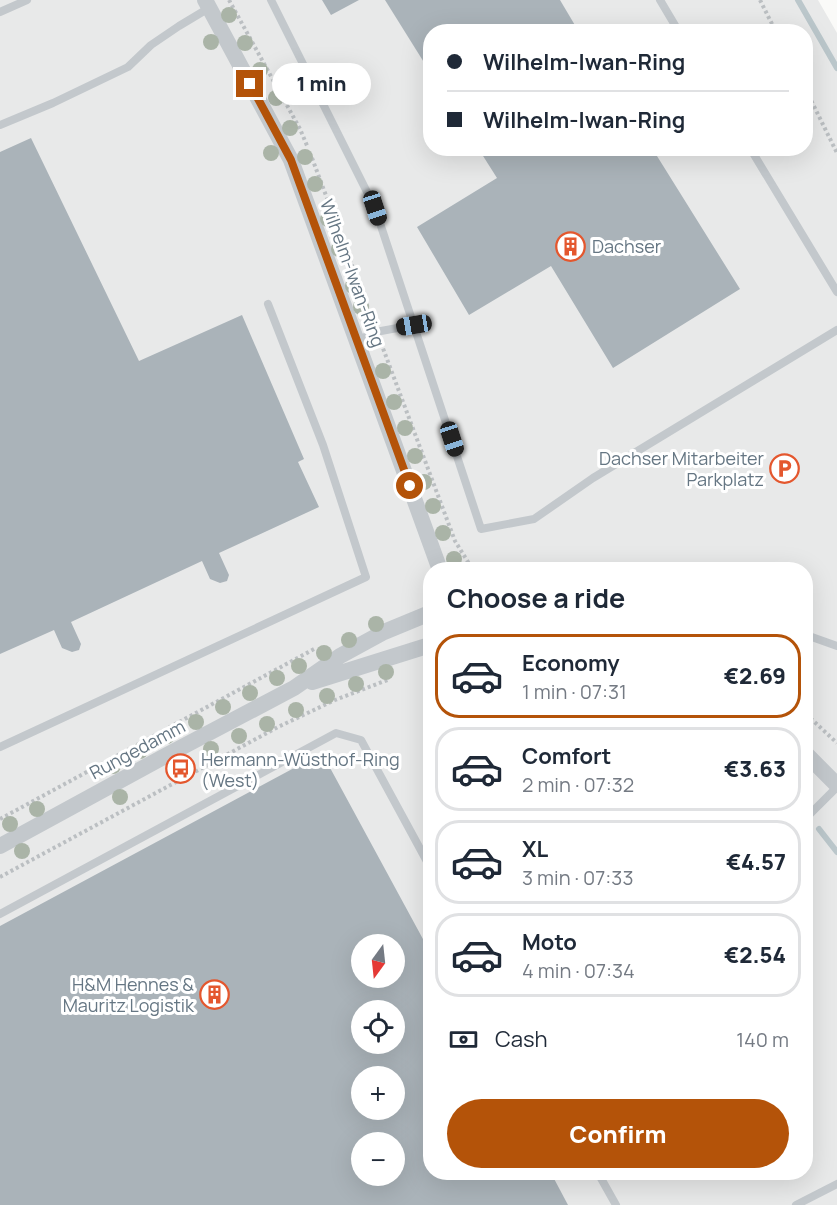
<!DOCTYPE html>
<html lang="en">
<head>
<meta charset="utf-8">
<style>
	:root { --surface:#fff; --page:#f6f6f7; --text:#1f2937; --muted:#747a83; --line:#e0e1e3; --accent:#b45309 }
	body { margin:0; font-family:Manrope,sans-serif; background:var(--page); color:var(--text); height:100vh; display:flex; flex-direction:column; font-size:22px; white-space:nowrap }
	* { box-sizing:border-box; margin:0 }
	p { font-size:20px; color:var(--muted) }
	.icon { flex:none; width:33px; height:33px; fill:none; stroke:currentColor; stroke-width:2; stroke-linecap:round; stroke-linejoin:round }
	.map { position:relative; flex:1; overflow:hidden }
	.side { position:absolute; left:423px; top:562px; width:390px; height:618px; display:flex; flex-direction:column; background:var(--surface); border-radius:24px; box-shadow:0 6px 24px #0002 }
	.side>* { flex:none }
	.banner { position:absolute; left:423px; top:24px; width:390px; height:132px; border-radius:24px; box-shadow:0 6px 24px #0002; display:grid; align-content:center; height:132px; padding:0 24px; background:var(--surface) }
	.needle { width:39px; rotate:195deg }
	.buttons { position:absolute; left:351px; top:934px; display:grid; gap:12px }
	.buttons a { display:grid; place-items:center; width:54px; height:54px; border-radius:50%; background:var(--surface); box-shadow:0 6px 24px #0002; font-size:30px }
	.end { position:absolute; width:27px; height:27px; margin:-14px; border:8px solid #b45309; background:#fff; box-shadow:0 0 0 3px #fff }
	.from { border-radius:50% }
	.bubble { position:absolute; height:42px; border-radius:21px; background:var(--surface); box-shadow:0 6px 24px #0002; font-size:20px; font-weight:800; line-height:42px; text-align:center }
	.car { position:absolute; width:18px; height:36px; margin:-18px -9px; border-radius:8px; box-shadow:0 0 4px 2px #0007; background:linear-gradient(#222 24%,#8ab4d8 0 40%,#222 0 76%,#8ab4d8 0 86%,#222 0) }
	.banner b { display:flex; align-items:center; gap:21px; height:57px; font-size:22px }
	.banner b+b { border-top:2px solid var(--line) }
	.banner i { width:15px; height:15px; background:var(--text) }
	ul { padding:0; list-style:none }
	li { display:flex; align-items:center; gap:18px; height:84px; margin:0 12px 9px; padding:0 12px; border:3px solid var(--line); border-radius:24px }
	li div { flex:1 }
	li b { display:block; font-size:22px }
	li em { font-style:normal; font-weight:800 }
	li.selected { border-color:var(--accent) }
	li>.icon { width:54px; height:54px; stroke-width:1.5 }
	h2 { padding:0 24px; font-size:27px; line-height:72px }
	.pay { display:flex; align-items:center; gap:15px; height:66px; padding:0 24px; font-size:22px }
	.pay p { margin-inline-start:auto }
	.primary-button { display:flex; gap:12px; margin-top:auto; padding:12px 24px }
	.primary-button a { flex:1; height:69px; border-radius:36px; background:var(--accent); color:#fff; font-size:24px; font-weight:800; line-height:69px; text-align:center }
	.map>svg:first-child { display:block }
	.built { fill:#e8e9e9; fill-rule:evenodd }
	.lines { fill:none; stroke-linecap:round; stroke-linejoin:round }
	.stream { stroke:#bbc7cb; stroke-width:6 }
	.building { fill:#aab3b9; fill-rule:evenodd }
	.path { stroke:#bbbfc2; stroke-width:4; stroke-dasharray:3 3; stroke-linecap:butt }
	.lane { stroke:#c3c8cc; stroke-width:8 }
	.street { stroke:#c3c8cc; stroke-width:16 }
	.tree { fill:#aab4a7 }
	.route { stroke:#b45309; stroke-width:8 }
	.labels { text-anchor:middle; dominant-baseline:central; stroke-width:6; stroke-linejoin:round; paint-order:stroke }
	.poi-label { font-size:18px; fill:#657683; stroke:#fff; text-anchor:start }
	.street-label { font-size:18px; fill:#657683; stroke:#fff }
</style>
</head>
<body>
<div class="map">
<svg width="837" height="1205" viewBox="0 0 837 1205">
	<rect width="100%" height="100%" fill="#fafaf8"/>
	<!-- built -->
	<path class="built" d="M0 0H818L837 33V1205H0ZM430 32H806V148H430ZM430 570H806V1173H430ZM362 945H394V978H362ZM362 1011H394V1044H362ZM362 1077H394V1110H362ZM362 1143H394V1176H362Z"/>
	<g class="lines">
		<!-- stream -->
		<path class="stream" d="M798 0 837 68
			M819 829 837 852"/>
	</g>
	<!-- building -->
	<path class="building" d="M322 0H359L331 15Z
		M385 0H560L579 32H430V72Z
		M31 138 139 361 242 315 304 459 298 462 319 507 219 553 229 575 227 581 220 583 210 579 202 561 71 622 81 644 79 650 72 652 62 648 54 630 0 654V152Z
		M478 148H652L740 289 613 368 551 266 469 315 417 227 497 178Z
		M322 753 430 952V1173H551L568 1205H0V926ZM362 945H394V978H362ZM362 1011H394V1044H362ZM362 1077H394V1110H362ZM362 1143H394V1176H362Z"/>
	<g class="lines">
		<!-- path -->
		<path class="path" d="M229 0 300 129 308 148
			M760 0 776 32
			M806 90 837 153
			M312 158 372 319
			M381 343 455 541 473 570
			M806 714 837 743
			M0 819 316 648
			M0 877 278 727 335 700 390 679"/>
		<!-- lane -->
		<path class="lane" d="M271 0 375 208 481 529 534 519 593 478 837 330
			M660 0 679 32
			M0 12 27 0
			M0 125 53 103 128 67 151 45 179 26 209 8
			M750 148 837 292
			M357 340 381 331 414 325
			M806 636H809L837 646
			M0 747 366 577 323 445 268 304
			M806 818 837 787
			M0 914 336 733 361 740 430 867
			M598 1173 616 1205
			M796 1205 837 1184"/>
		<!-- street -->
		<path class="street" d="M205 0 291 160 440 570
			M312 682 430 645
			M806 754 837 785
			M0 846 167 755 294 688 340 656 384 632 430 613"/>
	</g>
	<!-- trees -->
	<g class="tree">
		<circle cx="229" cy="15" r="8"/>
		<circle cx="211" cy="42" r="8"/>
		<circle cx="245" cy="43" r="8"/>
		<circle cx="260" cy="70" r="8"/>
		<circle cx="276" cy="98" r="8"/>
		<circle cx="290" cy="128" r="8"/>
		<circle cx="271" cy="153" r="8"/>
		<circle cx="305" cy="157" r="8"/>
		<circle cx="315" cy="184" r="8"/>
		<circle cx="328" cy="219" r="8"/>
		<circle cx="339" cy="249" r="8"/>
		<circle cx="353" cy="286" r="8"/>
		<circle cx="361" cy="307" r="8"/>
		<circle cx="383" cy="371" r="8"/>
		<circle cx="394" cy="402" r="8"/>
		<circle cx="405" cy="428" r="8"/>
		<circle cx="415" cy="456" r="8"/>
		<circle cx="424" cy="482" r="8"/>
		<circle cx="433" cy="506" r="8"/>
		<circle cx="443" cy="533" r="8"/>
		<circle cx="454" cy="559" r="8"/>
		<circle cx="376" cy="624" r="8"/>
		<circle cx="349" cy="640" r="8"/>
		<circle cx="324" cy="653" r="8"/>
		<circle cx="299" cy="666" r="8"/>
		<circle cx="386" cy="672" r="8"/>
		<circle cx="277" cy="678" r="8"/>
		<circle cx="356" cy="684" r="8"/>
		<circle cx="250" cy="693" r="8"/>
		<circle cx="327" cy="696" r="8"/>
		<circle cx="223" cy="707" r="8"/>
		<circle cx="296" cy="710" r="8"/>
		<circle cx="196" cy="722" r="8"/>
		<circle cx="267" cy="724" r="8"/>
		<circle cx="167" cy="736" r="8"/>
		<circle cx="239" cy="736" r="8"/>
		<circle cx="211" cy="749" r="8"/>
		<circle cx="140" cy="751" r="8"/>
		<circle cx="184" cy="763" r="8"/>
		<circle cx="113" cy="766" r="8"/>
		<circle cx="120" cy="797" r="8"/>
		<circle cx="37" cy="809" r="8"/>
		<circle cx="10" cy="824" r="8"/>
		<circle cx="22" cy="851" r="8"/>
	</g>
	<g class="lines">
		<!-- route -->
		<path class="route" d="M250 84 291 160 410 486"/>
	</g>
	<!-- icons -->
	<defs>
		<symbol id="building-ring" viewBox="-11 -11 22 22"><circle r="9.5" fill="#fff" stroke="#e4572e" stroke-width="1.5"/><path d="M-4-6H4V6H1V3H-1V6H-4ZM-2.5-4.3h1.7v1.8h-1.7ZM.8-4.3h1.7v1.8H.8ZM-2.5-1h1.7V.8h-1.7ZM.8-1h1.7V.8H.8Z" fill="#e4572e"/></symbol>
		<symbol id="parking-ring" viewBox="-11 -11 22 22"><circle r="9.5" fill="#fff" stroke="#e4572e" stroke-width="1.5"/><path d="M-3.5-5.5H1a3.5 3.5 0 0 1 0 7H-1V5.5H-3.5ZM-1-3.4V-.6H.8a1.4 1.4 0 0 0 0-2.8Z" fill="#e4572e"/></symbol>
		<symbol id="bus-ring" viewBox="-11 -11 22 22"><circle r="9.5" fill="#fff" stroke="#e4572e" stroke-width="1.5"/><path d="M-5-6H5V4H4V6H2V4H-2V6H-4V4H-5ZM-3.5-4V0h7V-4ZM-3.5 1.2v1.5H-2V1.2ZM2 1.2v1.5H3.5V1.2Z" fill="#e4572e"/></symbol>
	</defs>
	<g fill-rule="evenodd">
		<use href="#building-ring" x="554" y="230" width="33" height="33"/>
		<use href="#parking-ring" x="768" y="452" width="33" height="33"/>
		<use href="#bus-ring" x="164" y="752" width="33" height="33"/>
		<use href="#building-ring" x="198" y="978" width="33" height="33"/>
	</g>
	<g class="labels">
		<!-- poi labels -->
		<g class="poi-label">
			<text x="592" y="246">Dachser</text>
			<text x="764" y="458" text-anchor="end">Dachser Mitarbeiter<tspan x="764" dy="21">Parkplatz</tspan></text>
			<text x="201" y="759">Hermann-Wüsthof-Ring<tspan x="201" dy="21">(West)</tspan></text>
			<text x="194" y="984" text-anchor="end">H&amp;M Hennes &amp;<tspan x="194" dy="21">Mauritz Logistik</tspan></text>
		</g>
		<!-- street labels -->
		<g class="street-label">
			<text transform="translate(353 273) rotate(70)">Wilhelm-Iwan-Ring</text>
			<text transform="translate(137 749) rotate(-28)">Rungedamm</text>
		</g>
	</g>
</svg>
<div class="buttons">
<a><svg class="needle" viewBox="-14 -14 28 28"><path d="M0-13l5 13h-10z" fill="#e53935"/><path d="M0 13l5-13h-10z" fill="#747a83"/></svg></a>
<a><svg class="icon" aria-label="locate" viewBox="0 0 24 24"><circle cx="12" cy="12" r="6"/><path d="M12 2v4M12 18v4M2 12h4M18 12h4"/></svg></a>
<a>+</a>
<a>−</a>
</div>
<i class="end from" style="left:410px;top:486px"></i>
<i class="end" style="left:250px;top:84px"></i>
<div class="bubble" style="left:272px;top:63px;width:99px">1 min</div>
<i class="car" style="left:375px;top:208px;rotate:162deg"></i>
<i class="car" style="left:414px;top:325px;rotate:261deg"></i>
<i class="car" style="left:452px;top:439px;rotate:162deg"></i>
<div class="banner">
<b><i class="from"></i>Wilhelm-Iwan-Ring</b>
<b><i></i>Wilhelm-Iwan-Ring</b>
</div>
<section class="side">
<h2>Choose a ride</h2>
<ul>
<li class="selected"><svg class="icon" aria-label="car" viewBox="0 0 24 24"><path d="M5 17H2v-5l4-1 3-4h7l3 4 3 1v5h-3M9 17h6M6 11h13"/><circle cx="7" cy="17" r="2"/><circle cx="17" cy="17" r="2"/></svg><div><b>Economy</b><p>1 min · 07:31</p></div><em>€2.69</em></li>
<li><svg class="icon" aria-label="car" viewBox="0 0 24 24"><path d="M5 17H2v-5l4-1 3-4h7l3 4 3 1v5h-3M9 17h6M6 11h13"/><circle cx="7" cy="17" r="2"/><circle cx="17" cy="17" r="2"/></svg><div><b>Comfort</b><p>2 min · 07:32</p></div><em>€3.63</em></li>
<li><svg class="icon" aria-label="car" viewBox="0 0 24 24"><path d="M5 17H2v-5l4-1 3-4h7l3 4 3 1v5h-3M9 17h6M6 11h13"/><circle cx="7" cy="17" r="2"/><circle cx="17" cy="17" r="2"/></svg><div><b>XL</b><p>3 min · 07:33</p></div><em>€4.57</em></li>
<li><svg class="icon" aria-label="car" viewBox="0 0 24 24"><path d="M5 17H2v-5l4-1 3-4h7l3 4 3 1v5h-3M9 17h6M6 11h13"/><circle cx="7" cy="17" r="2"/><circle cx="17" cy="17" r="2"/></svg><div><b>Moto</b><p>4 min · 07:34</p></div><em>€2.54</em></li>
</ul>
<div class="pay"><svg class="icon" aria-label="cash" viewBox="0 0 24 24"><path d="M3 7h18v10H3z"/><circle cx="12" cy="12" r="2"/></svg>Cash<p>140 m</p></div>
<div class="primary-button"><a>Confirm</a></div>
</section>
</div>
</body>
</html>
